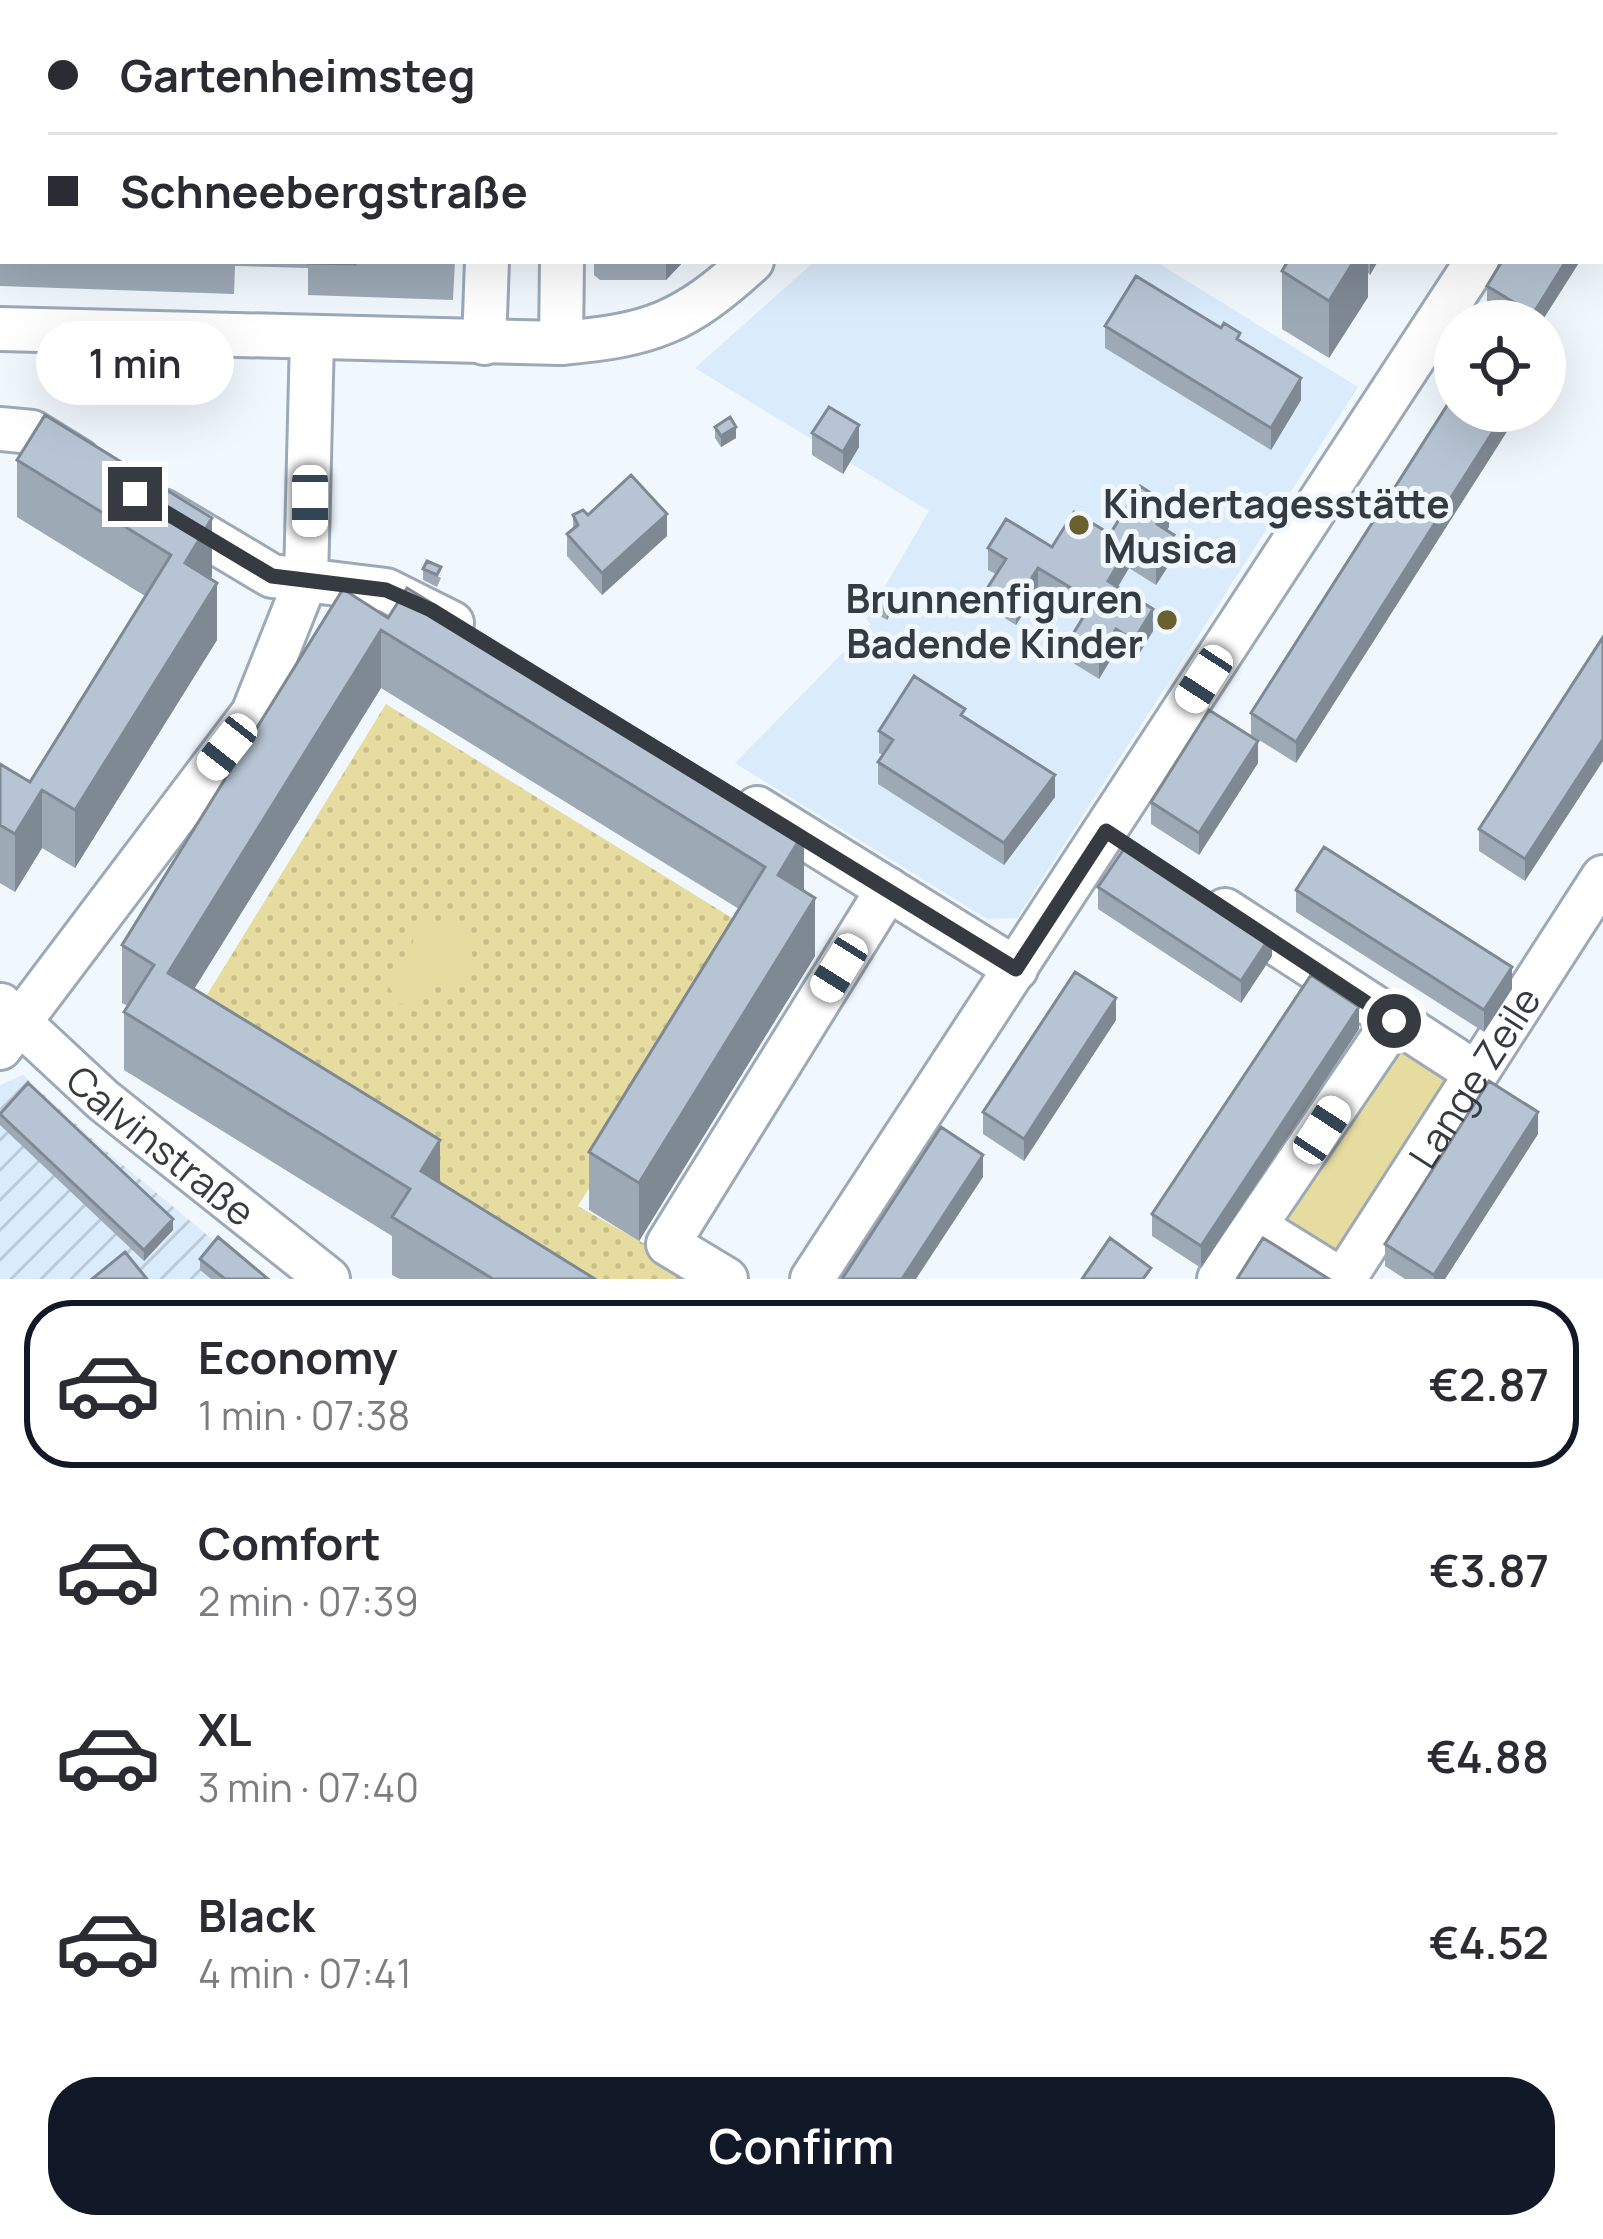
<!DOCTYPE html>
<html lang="en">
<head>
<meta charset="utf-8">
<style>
	:root { --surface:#fff; --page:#f7f7f7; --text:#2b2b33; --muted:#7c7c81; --line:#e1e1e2; --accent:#111827 }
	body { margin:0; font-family:Manrope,sans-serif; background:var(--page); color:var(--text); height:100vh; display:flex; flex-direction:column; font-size:45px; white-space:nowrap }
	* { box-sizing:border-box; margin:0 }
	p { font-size:39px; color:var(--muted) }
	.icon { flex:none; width:66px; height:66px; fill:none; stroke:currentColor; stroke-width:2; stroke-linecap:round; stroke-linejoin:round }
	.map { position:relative; height:1279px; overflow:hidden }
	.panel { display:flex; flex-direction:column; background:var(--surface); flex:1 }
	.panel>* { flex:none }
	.hud { position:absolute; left:0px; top:0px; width:1605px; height:264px; box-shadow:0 12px 48px #0002; display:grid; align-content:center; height:264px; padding:0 48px; background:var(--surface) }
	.controls { position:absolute; left:1434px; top:300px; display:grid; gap:24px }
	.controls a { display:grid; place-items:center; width:132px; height:132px; border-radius:50%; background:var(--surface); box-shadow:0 12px 48px #0002; font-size:60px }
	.end { position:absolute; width:54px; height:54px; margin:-27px; border:15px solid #353b40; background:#fff; box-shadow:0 0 0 6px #fff }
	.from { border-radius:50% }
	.bubble { position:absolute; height:84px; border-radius:42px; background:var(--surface); box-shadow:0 12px 48px #0002; font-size:39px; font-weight:600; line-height:84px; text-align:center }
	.car { position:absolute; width:36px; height:72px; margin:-36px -18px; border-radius:15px; box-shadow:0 0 9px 3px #0007; background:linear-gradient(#fff 24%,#345 0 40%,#fff 0 76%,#345 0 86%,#fff 0) }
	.hud b { display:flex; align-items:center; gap:42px; height:114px; font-size:45px }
	.hud b+b { border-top:3px solid var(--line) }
	.hud i { width:30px; height:30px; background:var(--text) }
	ul { padding:21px 0 0; list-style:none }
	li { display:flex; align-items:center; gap:36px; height:168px; margin:0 24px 18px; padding:0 24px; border:6px solid transparent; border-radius:48px }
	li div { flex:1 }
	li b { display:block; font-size:45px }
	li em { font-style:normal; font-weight:600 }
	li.current { border-color:var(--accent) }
	li>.icon { width:108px; height:108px; stroke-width:1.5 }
	.action { display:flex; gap:24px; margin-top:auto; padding:24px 48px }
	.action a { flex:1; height:138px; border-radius:48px; background:var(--accent); color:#fff; font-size:48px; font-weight:600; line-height:138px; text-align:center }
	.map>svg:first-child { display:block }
	.built { fill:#daebfb }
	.industrial { fill:url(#industrial-furrows) }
	.grass { fill:url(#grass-dots) }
	.park { fill:#e7dc9f }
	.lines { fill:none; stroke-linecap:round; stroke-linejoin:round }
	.minor-casing { stroke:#9caab8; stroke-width:48 }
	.minor { stroke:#fff; stroke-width:42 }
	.wall { fill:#9da9b5 }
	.shaded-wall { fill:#7f8994 }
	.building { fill:#b6c4d3; stroke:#7f8994; stroke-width:3 }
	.route { stroke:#353b40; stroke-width:15 }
	.poi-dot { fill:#6a612e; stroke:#f0f7fd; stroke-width:4.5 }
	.labels { text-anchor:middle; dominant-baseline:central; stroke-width:10; stroke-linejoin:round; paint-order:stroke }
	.poi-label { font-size:39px; font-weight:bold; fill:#353b40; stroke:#f0f7fd; text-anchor:start }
	.street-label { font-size:39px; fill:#353b40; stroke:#f0f7fd }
</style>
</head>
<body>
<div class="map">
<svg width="1603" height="1279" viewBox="0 0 1603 1279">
	<defs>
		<pattern id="industrial-furrows" width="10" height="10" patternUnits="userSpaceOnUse" patternTransform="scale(3)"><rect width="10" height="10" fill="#daebfb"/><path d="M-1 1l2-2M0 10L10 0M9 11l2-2" fill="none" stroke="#bccad8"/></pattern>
		<pattern id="grass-dots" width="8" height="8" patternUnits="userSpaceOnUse" patternTransform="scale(3)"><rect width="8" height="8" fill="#e7dc9f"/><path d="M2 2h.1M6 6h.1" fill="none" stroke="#c7be8a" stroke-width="1.8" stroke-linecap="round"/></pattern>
	</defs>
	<rect width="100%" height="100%" fill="#f0f7fd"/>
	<!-- built -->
	<path class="built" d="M815 261H1155L1358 387 1017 918 987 919 735 763 871 624 866 619 929 511 695 368Z"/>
	<!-- industrial -->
	<path class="industrial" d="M23 1075 100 1146 260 1279H0V1085Z"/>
	<!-- grass -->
	<path class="grass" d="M386 704 750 929 578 1206 707 1279H520L186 1029Z"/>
	<!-- park -->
	<path class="park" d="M448 920 466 930 474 961C463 979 451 986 430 984L416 1012 398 1002 380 972 410 963 414 934 428 922Z
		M1407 1044 1451 1076 1336 1258 1286 1234 1281 1209 1392 1046Z"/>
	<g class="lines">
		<defs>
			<g id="minor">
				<path d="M1125 0 1131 3"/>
				<path d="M494 3V0"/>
				<path d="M564 3V0"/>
				<path d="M978 3 981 0"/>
				<path d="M0 12H3"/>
				<path d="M1602 65 1603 64"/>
				<path d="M1602 233 1603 234"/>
				<path d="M0 329 561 343C652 335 684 323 752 261"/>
				<path d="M484 343 487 261"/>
				<path d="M561 343 562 261"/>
				<path d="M0 429 32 432 79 461"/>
				<path d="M163 511 272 576 386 590 452 623"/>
				<path d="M757 808 1016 969"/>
				<path d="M1225 910 1476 1073"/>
				<path id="s1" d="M1 1005 103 1100 328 1279"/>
				<path d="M0 1048 253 713 306 580 312 338"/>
				<path d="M1256 1227 1340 1279"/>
				<path d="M726 1279 668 1244 888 889"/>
				<path d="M812 1279 1477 261"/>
				<path d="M1219 1279 1394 1021"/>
				<path id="s2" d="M1344 1279 1603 877"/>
			</g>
		</defs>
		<!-- minor casing -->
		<use href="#minor" class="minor-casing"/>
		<!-- minor -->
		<use href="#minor" class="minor"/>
	</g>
	<!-- wall -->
	<path class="wall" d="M1229 0H1382L1387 3H1234Z
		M0 173H3V261H455L453 300 308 295V268L235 266 234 294 0 286Z
		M594 261H684L666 280H600L594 275Z
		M1288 261H1378L1370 275 1368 273V297L1329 358 1282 329V271Z
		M1502 261H1580L1542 321H1501L1503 318 1487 308V286Z
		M1105 326 1240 341 1301 400 1271 450 1105 348Z
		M1455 411H1520L1296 763 1251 735V713Z
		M715 427 736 438 721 447 715 438Z
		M812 433 859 447 843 474 812 455Z
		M17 460 212 576 211 579 217 640 75 868 42 848 15 892 0 883V764L30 782 145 596 17 517Z
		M573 515H588L667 536 602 595 567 556V534L573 529Z
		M1169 527 1166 530 1174 557 1156 585 1129 568 1118 587 1153 631 1134 662 1116 651 1099 679 1070 661V639L1083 617 1038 590 1016 625 988 608V587L996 574 988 570V548L1052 547 1110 534Z
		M423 569 441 578 437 587 423 580Z
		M343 589 804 890 815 956 639 1241 589 1210V1152L739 909 381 688 194 989 440 1183 595 1279H400L392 1275V1236L124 1070V1012L128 1006 122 1003V945Z
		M873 601 892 610 887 620 873 612Z
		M1603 637 1525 881 1479 851V829Z
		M965 718 1055 797 1004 865 878 784V762L883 755 879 753V731Z
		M1258 763 1199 855 1151 824V802Z
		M1098 887 1272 956 1241 1003 1098 909Z
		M1296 890 1512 989 1484 1032 1296 912Z
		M1116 1020 1024 1161 983 1134V1112Z
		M1359 1029 1201 1268 1152 1236V1214Z
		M0 1113 173 1230 144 1261 0 1125Z
		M1538 1134 1445 1279H1405L1385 1266V1244Z
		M200 1259 268 1279H211L200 1270Z"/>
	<!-- shaded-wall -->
	<path class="shaded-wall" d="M887 0H906V3H884Z
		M1499 0H1525L1523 3H1497Z
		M666 261H684L666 280Z
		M1353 261H1368V297L1329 358V301Z
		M1370 261H1378L1370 275Z
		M1566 261H1580L1542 321H1533V314Z
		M1548 345V367L1545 372V350Z
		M1301 378V400L1271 450V428Z
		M1506 411H1520L1296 763V742Z
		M859 425V447L843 474V452Z
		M736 427V438L721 447V436Z
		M1169 505V527L1157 546V524Z
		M667 514V536L602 595V573Z
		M212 518V576L185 621V563Z
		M1174 535V557L1156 585V563Z
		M1129 546V568L1108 603V581Z
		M1038 568V590L1016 625V603Z
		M217 583V640L75 868V810Z
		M892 599V610L887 620V609Z
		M1153 609V631L1134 662V640Z
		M1116 629V651L1099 679V657Z
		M381 630V688L168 1031V973Z
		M1603 739V761L1525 881V859Z
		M1258 741V763L1199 855V833Z
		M1055 775V797L1004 865V843Z
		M42 790V848L15 892V834Z
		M804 832V890L778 875Z
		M815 898V956L639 1241V1183Z
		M1272 934V956L1241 1003V981Z
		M1512 967V989L1484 1032V1010Z
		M1116 998V1020L1024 1161V1139Z
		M1359 1007V1029L1201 1268V1246Z
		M1538 1112V1134L1445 1279H1434V1275Z
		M440 1140V1198L421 1171Z
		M983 1155V1177L916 1279H902Z
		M173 1219V1230L144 1261V1250Z"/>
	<!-- building -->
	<path class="building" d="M389 0H463V3H389Z
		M600 0H662V3H600Z
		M814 0H887L884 3H812Z
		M1295 0H1382L1387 3H1300Z
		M1440 0H1499L1497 3H1438Z
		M1603 105V180L1602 179Z
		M0 173H3V245L0 244Z
		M308 261H355V264L308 263Z
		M1288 261H1354L1329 301 1282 271Z
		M1502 261H1566L1533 314 1487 286Z
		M1136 276 1221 328 1224 323 1240 333 1237 339 1301 378 1271 428 1105 326Z
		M1455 393V411H1506L1296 742 1251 713Z
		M829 407 859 425 843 452 812 433Z
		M45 415 212 518 185 563 217 583 75 810 42 790 15 834 0 825V764L30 782 171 555 17 460Z
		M730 417 736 427 721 436 715 427Z
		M631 475 667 514 602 573 567 534 578 525 573 515 583 510 588 515Z
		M1140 486 1169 505 1157 524 1174 535 1156 563 1129 546 1108 581 1153 609 1134 640 1116 629 1099 657 1070 639 1093 601 1038 568 1016 603 988 587 1006 559 988 548 1006 519 1052 547 1074 512 1110 534Z
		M427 561 441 567 437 575 423 569Z
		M407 588 804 832 778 875 815 898 639 1183 589 1152 765 867 381 630 168 973 440 1140 421 1171 595 1279H493L392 1217 410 1189 124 1012 154 965 122 945 343 589 388 618Z
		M879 592 892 599 887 609 873 601Z
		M1603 637V739L1525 859 1479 829Z
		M914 676 965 709 961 715 1055 775 1004 843 878 762 893 740 879 731Z
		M1209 710 1258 741 1199 833 1151 802Z
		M1130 840 1272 934 1241 981 1098 887Z
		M1324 847 1512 967 1484 1010 1296 890Z
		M1075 972 1116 998 1024 1139 983 1112Z
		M1311 975 1359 1007 1201 1246 1152 1214Z
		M1489 1081 1538 1112 1434 1275 1385 1244Z
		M28 1083 173 1219 144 1250 0 1114Z
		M941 1127 983 1155 902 1279H842Z
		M218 1237 268 1279H225L200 1259Z
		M1110 1238 1151 1268 1143 1279H1082Z
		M1263 1238 1329 1279H1237Z
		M125 1252 147 1279H92Z"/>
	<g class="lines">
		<!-- route -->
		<path class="route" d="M135 494 272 576 386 590 431 610 1016 969 1106 831 1394 1021"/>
	</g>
	<!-- markers -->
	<g class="poi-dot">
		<circle cx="1079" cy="525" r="12"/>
		<circle cx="1167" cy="620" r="12"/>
	</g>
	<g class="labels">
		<!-- poi labels -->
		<g class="poi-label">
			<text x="1103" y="503">Kindertagesstätte<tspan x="1103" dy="45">Musica</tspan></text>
			<text x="1143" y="598" text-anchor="end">Brunnenfiguren<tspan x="1143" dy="45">Badende Kinder</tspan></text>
		</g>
		<!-- street labels -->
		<g class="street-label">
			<text stroke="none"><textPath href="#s2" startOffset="240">Lange Zeile</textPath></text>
			<text stroke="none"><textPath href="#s1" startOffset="213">Calvinstraße</textPath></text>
		</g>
	</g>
</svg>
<div class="controls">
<a><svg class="icon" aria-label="locate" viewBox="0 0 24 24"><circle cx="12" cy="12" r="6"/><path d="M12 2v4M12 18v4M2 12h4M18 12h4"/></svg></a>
</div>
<i class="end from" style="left:1394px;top:1021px"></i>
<i class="end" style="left:135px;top:494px"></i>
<div class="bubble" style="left:36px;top:321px;width:198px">1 min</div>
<i class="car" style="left:310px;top:501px;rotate:180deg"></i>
<i class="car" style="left:1204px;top:679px;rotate:213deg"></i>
<i class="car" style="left:227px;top:747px;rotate:218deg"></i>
<i class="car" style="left:839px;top:968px;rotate:212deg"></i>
<i class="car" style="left:1322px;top:1130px;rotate:33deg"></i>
<div class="hud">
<b><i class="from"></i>Gartenheimsteg</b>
<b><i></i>Schneebergstraße</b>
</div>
</div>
<section class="panel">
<ul>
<li class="current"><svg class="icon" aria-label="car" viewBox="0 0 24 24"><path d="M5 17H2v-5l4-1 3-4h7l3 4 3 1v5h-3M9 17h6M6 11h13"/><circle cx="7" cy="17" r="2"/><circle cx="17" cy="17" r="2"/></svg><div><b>Economy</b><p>1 min · 07:38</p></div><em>€2.87</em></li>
<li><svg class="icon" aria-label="car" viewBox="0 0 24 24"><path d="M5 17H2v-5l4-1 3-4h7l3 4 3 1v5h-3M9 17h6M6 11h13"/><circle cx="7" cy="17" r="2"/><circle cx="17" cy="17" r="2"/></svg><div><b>Comfort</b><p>2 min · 07:39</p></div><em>€3.87</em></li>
<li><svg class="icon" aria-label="car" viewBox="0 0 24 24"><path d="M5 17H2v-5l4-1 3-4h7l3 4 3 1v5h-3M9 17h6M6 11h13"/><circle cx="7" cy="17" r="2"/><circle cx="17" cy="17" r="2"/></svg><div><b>XL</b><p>3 min · 07:40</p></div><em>€4.88</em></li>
<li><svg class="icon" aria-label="car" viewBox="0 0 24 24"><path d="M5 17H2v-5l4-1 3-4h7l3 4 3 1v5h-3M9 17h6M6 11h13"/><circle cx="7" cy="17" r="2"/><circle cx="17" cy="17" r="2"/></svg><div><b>Black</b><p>4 min · 07:41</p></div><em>€4.52</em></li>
</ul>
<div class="action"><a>Confirm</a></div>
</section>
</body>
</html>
